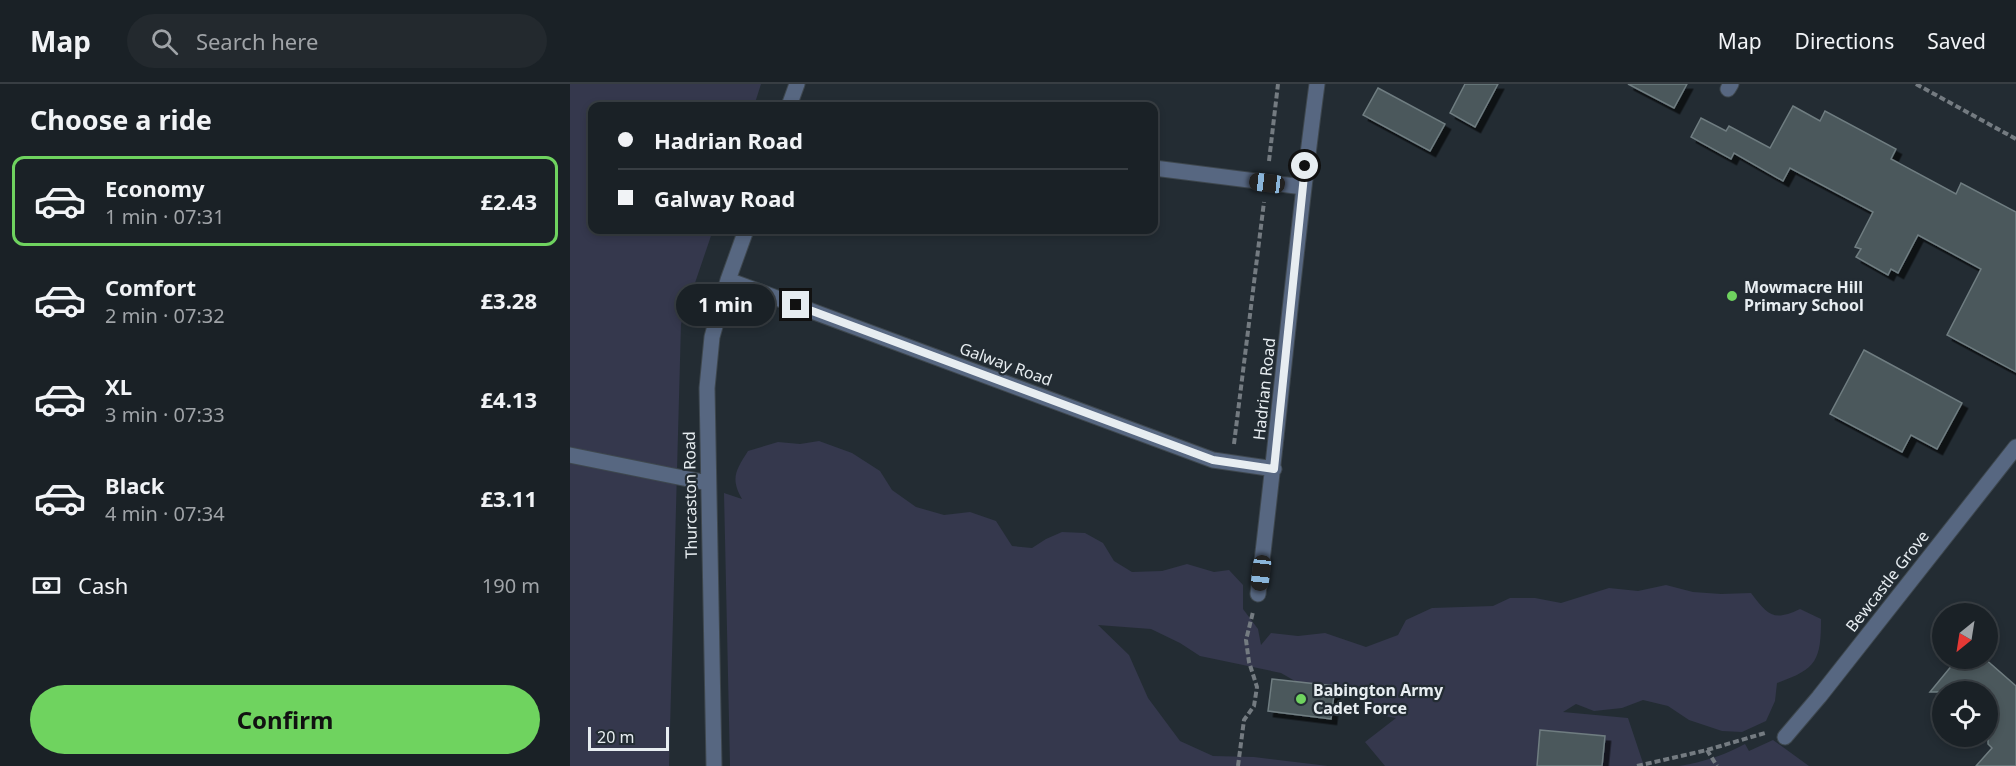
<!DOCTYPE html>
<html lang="en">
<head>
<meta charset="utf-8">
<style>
	:root { --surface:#1a2126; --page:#23292e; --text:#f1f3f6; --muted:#9fa3a7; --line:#383e43; --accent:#6fd35f }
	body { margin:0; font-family:"Noto Sans",sans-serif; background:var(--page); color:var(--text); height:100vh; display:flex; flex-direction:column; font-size:22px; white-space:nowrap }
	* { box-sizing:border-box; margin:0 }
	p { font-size:20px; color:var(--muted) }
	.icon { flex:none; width:33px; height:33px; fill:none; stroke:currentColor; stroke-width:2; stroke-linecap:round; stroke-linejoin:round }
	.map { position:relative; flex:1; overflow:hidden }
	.panel { display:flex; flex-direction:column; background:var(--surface); width:570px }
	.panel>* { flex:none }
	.guide { position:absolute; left:18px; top:18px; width:570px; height:132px; border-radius:12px; box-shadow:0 3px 9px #0003,0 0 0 2px var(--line); display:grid; align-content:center; height:132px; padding:0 30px; background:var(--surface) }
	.needle { width:39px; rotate:210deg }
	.buttons { position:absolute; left:1362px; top:519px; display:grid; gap:12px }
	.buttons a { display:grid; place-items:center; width:66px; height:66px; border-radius:50%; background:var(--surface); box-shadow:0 3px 9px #0003,0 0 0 2px var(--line); font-size:30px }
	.scale { position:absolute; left:18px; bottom:15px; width:81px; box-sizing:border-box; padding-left:6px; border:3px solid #e7edf1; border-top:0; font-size:16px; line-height:21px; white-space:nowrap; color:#e7edf1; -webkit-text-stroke:4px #232c33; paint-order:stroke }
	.end { position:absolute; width:27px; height:27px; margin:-14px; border:8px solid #e7edf1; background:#111; box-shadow:0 0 0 3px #111 }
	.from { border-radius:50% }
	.bubble { position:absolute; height:42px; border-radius:21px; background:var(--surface); box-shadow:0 3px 9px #0003,0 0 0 2px var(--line); font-size:20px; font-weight:700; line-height:42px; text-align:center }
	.car { position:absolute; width:18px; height:36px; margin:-18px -9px; border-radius:8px; box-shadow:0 0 4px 2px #0007; background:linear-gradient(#222 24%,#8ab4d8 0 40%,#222 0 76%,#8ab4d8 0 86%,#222 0) }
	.guide b { display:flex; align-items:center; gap:21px; height:57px; font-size:22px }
	.guide b+b { border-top:2px solid var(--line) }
	.guide i { width:15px; height:15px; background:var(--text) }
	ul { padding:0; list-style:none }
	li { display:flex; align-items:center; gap:18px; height:90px; margin:0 12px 9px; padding:0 18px; border:3px solid transparent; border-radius:12px }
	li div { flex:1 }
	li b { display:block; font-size:22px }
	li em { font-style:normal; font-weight:700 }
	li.on { border-color:var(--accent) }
	li>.icon { width:54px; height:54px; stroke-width:1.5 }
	h2 { padding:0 30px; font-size:27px; line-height:72px }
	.pay { display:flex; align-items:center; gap:15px; height:66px; padding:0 30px; font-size:22px }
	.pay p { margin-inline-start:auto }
	.cta { display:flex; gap:12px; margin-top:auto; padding:12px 30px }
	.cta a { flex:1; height:69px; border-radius:36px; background:var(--accent); color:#111; font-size:24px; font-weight:700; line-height:69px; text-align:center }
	header { display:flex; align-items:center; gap:36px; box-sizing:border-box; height:84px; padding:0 30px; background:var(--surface); border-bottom:2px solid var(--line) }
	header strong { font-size:28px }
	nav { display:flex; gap:33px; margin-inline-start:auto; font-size:21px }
	.search { width:420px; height:54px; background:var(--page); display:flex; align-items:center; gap:15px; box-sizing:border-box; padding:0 21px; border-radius:33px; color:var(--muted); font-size:22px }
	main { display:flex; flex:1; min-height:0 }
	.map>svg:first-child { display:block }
	.green { fill:#35384d }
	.building { fill:#4b585c; stroke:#6f7d81; stroke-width:1.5; filter:url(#shadow) }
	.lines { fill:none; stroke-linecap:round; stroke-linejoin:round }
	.minor-casing { stroke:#3e474e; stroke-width:17 }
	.path { stroke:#747b81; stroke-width:4; stroke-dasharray:6 3; stroke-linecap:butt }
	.minor { stroke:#576781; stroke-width:15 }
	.route { stroke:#e7edf1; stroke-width:8 }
	.poi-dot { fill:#6fd35f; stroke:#232c33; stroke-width:2 }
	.labels { text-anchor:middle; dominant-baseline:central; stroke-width:4.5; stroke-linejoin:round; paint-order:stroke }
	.poi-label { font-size:16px; font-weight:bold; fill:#e7edf1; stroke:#232c33; text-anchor:start }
	.street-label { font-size:16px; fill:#e7edf1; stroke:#232c33 }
</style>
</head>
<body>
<header>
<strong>Map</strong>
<div class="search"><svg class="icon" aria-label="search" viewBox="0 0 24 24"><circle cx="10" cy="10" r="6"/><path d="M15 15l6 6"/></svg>Search here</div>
<nav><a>Map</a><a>Directions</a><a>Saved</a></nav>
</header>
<main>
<section class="panel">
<h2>Choose a ride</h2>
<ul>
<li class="on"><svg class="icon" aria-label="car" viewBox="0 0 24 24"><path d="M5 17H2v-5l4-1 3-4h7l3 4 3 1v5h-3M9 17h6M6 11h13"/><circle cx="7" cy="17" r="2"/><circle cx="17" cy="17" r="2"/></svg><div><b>Economy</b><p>1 min · 07:31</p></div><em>£2.43</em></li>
<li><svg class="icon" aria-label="car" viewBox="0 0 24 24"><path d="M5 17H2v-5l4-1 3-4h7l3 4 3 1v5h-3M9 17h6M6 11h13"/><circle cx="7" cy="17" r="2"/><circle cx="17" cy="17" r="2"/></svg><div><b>Comfort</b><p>2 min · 07:32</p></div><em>£3.28</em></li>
<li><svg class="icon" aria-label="car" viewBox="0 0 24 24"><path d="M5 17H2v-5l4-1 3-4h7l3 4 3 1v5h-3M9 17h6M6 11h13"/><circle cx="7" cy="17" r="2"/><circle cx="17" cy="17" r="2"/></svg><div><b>XL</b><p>3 min · 07:33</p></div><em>£4.13</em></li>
<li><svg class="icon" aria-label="car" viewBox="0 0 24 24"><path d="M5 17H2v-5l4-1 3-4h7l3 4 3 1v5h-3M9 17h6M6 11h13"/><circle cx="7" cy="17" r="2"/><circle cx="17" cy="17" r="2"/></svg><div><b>Black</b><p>4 min · 07:34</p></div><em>£3.11</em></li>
</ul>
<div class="pay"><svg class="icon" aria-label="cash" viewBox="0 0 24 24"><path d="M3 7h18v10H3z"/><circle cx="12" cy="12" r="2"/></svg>Cash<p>190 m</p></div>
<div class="cta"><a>Confirm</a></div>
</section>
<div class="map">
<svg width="1446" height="682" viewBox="0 0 1446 682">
	<defs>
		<filter id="shadow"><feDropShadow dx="5.5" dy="5.5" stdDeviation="0" flood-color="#0009"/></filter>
	</defs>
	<rect width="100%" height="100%" fill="#232c33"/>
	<!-- green -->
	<path class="green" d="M0 0H191L184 22H22V146H143L111 240 99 682H0Z
		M249 357 282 369 310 387 322 406 346 423 374 431 400 428 426 437 442 462 462 464 476 455 492 448 515 449 533 459 544 477 562 488 592 487 617 480 644 488 659 486 673 501V525L688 545 691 561 701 549 728 552 755 549 796 563 828 551 836 536 862 524 923 522 940 514H965L991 519 1039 504 1068 507 1096 501 1123 508 1151 510 1181 509C1198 531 1203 538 1230 525L1251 535C1251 576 1247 585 1207 599L1205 617 1196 637 1172 648 1152 647 1119 636 1098 622 1073 616 1052 624 1024 627 1006 620 993 628 1058 634 1074 682H815L795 658 826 634C802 631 793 622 781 601L760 605 732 601 711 589 630 572 610 559 581 545 528 541 559 571 578 614 610 657 643 672 684 673 758 682H160L154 409 172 415C160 394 166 386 178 367L208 358 230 360Z
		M1203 656 1239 682H1109C1133 678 1153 672 1175 660L1179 667Z"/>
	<!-- building -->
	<path class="building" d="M895 0H928L905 43 880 29Z
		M1058 0H1117L1104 24Z
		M808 4 875 40 860 67 793 31Z
		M1223 22 1250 37 1255 27 1326 65 1321 75 1386 110 1391 99 1446 128V288L1377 251 1411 185 1348 151 1328 189 1321 185 1318 191 1286 173 1291 165 1285 163 1303 128 1220 84 1213 97 1164 69 1161 75 1121 53 1131 34 1156 47 1159 42 1200 64Z
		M1294 266 1392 319 1367 365 1341 351 1332 368 1260 330Z
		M1388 574H1414L1446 602V682H1406L1422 664 1418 660V608H1360Z
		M702 595 765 602 761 635 698 627Z
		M970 646 1035 652 1032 682H967Z"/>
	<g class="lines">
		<defs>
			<path id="minor" d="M1158 5 1161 0
				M219 22 227 0
				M584 84 733 103
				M158 196 643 376 704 385
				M0 371 138 399
				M688 510C709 340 724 170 747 0
				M1215 653 1249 613 1446 363
				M144 682 137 304 142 253 158 196 176 146"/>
		</defs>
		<!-- minor casing -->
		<use href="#minor" class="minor-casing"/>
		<!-- path -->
		<path class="path" d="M1346 0 1446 55
			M699 77 708 0
			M664 360 694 118
			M1137 666 1147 682
			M668 682 674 636 684 622 687 603 679 578 676 556 683 528
			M1067 682 1137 666 1195 649"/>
		<!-- minor -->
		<use href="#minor" class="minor"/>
	</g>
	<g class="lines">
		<!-- route -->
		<path class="route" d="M226 221 643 376 704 385 735 82"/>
	</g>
	<!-- markers -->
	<g class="poi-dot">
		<circle cx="1162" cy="212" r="6"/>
		<circle cx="731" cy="615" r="6"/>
	</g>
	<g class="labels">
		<!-- poi labels -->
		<g class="poi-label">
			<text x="1174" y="203">Mowmacre Hill<tspan x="1174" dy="18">Primary School</tspan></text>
			<text x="743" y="606">Babington Army<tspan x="743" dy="18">Cadet Force</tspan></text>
		</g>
		<!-- street labels -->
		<g class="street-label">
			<text transform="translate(436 280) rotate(20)">Galway Road</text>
			<text transform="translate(694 305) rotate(-84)">Hadrian Road</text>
			<text transform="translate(120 411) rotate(-91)">Thurcaston Road</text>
			<text transform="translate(1317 497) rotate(-52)">Bewcastle Grove</text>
		</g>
	</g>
</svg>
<div class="buttons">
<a><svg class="needle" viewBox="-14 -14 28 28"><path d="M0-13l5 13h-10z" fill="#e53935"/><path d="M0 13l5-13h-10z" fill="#9fa3a7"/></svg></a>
<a><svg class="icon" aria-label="locate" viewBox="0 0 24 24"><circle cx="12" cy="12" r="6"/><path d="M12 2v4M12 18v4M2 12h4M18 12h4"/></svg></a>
</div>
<div class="scale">20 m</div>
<i class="end from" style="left:735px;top:82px"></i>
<i class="end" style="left:226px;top:221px"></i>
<div class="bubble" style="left:106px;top:200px;width:99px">1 min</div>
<i class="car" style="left:697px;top:99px;rotate:277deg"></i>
<i class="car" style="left:691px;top:489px;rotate:187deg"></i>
<div class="guide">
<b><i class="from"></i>Hadrian Road</b>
<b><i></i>Galway Road</b>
</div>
</div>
</main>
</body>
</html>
